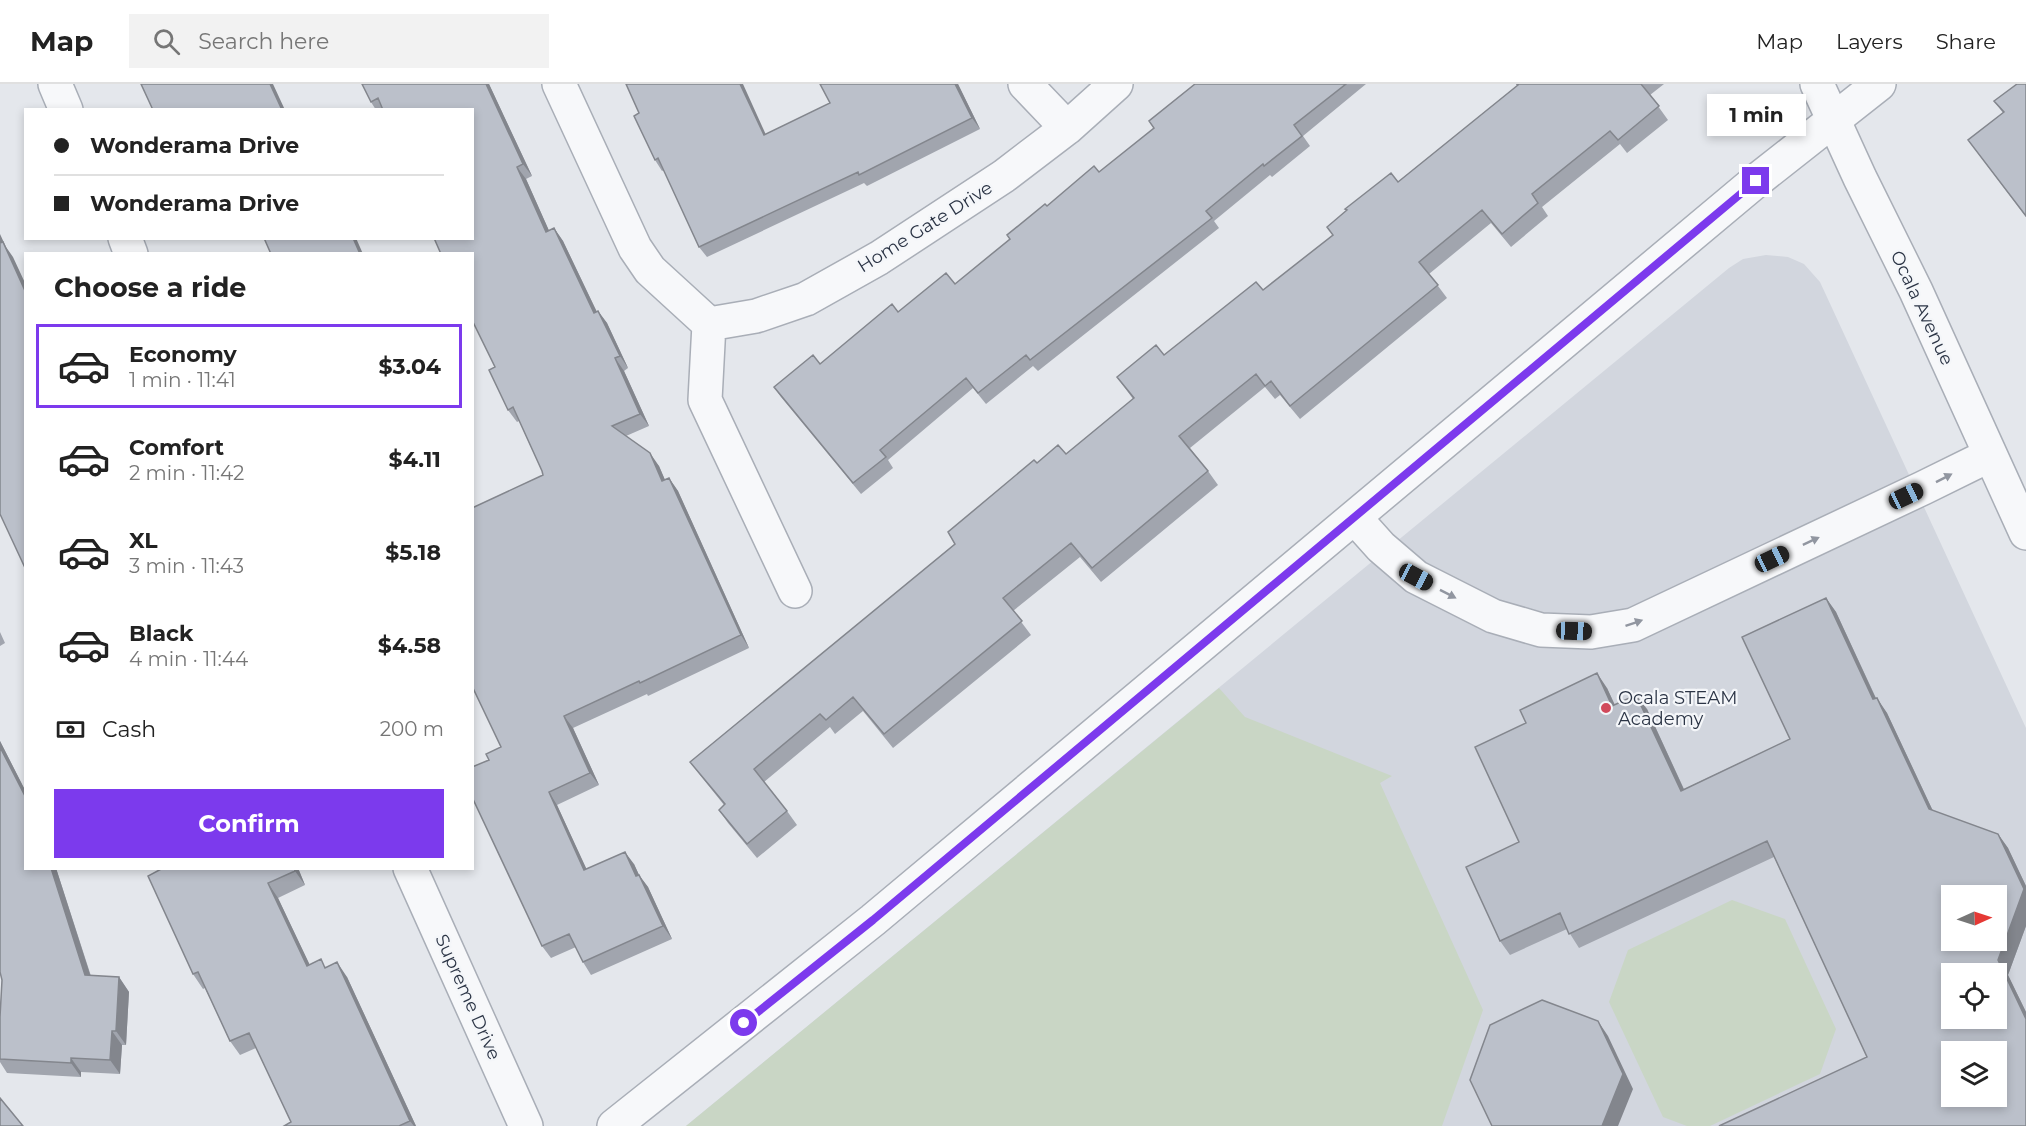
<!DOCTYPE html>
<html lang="en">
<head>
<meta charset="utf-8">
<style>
	:root { --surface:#fff; --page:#f2f2f2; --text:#222; --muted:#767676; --line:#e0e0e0; --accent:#7c3aed }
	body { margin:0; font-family:Montserrat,sans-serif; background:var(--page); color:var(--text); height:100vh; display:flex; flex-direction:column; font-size:22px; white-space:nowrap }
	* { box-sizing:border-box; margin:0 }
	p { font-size:20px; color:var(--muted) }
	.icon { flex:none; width:33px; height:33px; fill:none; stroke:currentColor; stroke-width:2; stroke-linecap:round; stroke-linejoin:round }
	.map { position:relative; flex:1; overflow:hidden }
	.side { position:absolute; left:24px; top:168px; width:450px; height:618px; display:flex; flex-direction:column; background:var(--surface); border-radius:0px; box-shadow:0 3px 9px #0003 }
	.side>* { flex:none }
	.guide { position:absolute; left:24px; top:24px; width:450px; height:132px; border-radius:0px; box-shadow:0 3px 9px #0003; display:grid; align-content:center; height:132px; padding:0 30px; background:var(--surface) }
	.needle { width:39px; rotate:87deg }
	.controls { position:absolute; left:1941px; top:801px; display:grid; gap:12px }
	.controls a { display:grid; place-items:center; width:66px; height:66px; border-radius:0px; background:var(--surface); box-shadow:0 3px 9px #0003; font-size:30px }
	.end { position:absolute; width:27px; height:27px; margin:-14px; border:8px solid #7c3aed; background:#fff; box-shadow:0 0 0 3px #fff }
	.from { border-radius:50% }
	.bubble { position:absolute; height:42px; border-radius:0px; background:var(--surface); box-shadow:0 3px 9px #0003; font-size:20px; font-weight:700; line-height:42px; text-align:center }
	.car { position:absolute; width:18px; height:36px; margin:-18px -9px; border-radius:8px; box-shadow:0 0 4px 2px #0007; background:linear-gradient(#222 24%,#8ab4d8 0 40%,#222 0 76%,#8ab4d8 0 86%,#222 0) }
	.guide b { display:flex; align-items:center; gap:21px; height:57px; font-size:22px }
	.guide b+b { border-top:2px solid var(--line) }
	.guide i { width:15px; height:15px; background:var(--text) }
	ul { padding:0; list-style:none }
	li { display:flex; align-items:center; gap:18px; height:84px; margin:0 12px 9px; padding:0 18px; border:3px solid transparent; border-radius:0px }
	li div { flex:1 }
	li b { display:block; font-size:22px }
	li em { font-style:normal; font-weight:700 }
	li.on { border-color:var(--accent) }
	li>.icon { width:54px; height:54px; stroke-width:1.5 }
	h2 { padding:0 30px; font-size:27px; line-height:72px }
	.pay { display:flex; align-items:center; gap:15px; height:66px; padding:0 30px; font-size:22px }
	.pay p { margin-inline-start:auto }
	.button { display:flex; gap:12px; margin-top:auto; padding:12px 30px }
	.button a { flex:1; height:69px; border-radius:0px; background:var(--accent); color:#fff; font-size:24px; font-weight:700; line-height:69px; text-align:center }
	header { display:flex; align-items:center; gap:36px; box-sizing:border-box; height:84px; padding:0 30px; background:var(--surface); border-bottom:2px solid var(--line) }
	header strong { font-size:28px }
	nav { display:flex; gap:33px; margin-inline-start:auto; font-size:21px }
	.search { width:420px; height:54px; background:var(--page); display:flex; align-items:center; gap:15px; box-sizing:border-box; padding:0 21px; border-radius:0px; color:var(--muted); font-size:22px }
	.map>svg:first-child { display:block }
	.built { fill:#d2d6de; fill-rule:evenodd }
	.green { fill:#c9d6c5 }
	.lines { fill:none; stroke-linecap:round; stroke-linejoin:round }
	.minor-casing { stroke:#a9aeb7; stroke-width:36 }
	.minor { stroke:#f7f8fa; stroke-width:33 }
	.wall { fill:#a1a5ae }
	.shaded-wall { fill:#83868d }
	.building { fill:#bbc0ca; stroke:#83868d; stroke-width:1.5; fill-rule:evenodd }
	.oneway { fill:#9196a0 }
	.route { stroke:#7c3aed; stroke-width:8 }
	.poi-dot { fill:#d1495b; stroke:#f4f6f9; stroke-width:2 }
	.labels { text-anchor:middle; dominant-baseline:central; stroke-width:4.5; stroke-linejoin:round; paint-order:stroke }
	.street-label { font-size:18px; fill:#2b3445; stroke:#f4f6f9 }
	.poi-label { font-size:18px; fill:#2b3445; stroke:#f4f6f9; text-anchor:start }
</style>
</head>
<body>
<header>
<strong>Map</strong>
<div class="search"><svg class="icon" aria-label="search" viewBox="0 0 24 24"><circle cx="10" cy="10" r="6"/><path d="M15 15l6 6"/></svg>Search here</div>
<nav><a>Map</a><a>Layers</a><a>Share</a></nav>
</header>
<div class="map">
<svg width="2026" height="1042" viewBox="0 0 2026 1042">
	<rect width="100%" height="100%" fill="#e4e7ec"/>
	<!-- built -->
	<path class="built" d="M1766 171 1788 173 1804 180 1820 198 2026 644V1042H686L1729 184 1743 175ZM1952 812H1996V856H1952ZM1952 890H1996V934H1952ZM1952 968H1996V1012H1952Z"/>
	<!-- green -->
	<path class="green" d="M1219 604 1245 633 1392 692 1380 699 1483 926 1442 1042H686Z
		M1732 816 1785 835 1836 945 1820 990 1710 1042H1687L1663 1033 1609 918 1628 866Z"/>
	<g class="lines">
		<defs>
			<path id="minor" d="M55 0 66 26
				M559 0 635 164 650 186 709 240
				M1025 0 1067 44
				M1817 0 1860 94 1916 207 2026 449
				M125 154 131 170
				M709 240 756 232 806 215 879 174 1004 92 1067 44 1116 0
				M709 240 705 316 795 507
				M1355 434 1381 463 1416 493 1493 532 1541 546 1591 548 1633 541 1923 404 1990 371
				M410 784 526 1042
				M614 1042 873 836 1756 97 1879 0"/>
		</defs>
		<!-- minor casing -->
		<use href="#minor" class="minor-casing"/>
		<!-- minor -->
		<use href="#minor" class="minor"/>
	</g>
	<!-- wall -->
	<path class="wall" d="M362 0H489L532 92 526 95 549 147 554 144 563 157 597 228 598 227 607 239 628 284 624 287 649 342 626 352 659 382 665 396 669 394 678 407 749 564 648 612 647 610 573 644 599 701 557 721 586 785 634 780 639 791 648 803 672 855 591 891 583 878 576 863 551 874 542 862 489 676 501 663 543 391 542 387 519 337 517 338 508 326 495 283 472 26H376L371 18Z
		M958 0 980 45 867 102 864 99 707 173 699 163 664 86 662 87 655 76 634 32 766 50 830 19Z
		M1195 0H1366L1303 52 1310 62 1272 93 1270 91 1214 137 1219 144 1038 287 1033 282 986 320 973 304 888 376 893 384 861 410 781 313 774 303 820 280 898 228 955 200 1010 155 1047 122 1099 88 1154 44 1149 37Z
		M1516 0H1664L1650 11 1668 36 1627 69 1620 60 1542 123 1548 132 1511 163 1491 139 1429 190 1447 214 1300 335 1280 311 1275 315 1265 303 1190 364 1208 387 1218 401 1101 498 1080 473 1013 527 1031 551 893 664 863 627 835 650 830 643 764 698 787 727 797 741 757 774 728 739 719 726 724 721 700 691 690 678 955 460 1037 379 1066 370 1133 315 1117 293 1164 271 1263 206 1333 151 1327 143 1346 127 1345 125 1398 98 1517 2Z
		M2026 0V133L1968 56 2003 29 1994 17Z
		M1826 514 1836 528 1876 614 1887 629 1933 727 1998 750 2008 764 2026 802V842L2008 891 2026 928V1042L1867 973 1774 773 1579 864 1567 845 1510 871 1500 857 1519 758 1607 604 1615 621 1647 625 1684 705 1790 655Z
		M0 548 5 559 0 562Z
		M0 657 26 708V784H56L91 892 119 893 129 908 126 961H122L120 990 81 988V993L7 989 0 978V933L2 896 0 888Z
		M163 784H298L305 801 278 814 309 880 327 883 347 893 416 1042H284L291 1038 256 964 240 971 230 957 205 904 203 905 193 890Z"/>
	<!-- shaded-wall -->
	<path class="shaded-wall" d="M270 0H273L285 26H282Z
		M486 0H489L532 92 523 80Z
		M740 0H743L771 62 764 51Z
		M955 0H958L980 45 972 34Z
		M517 83 526 95 555 160 546 148Z
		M554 144 563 157 603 241 594 229Z
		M0 150 6 163 13 173 26 201V209L0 158Z
		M353 154H356L363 170H360Z
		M598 227 607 239 628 284 620 272Z
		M615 274 624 287 649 342 640 330Z
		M650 369 659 382 671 410 662 397Z
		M669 394 678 407 749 564 741 551Z
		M1826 514 1836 528 1883 630 1873 615Z
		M1597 589 1607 604 1622 637 1612 622Z
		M1636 611 1647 625 1691 721 1681 707Z
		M1877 614 1887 629 1939 740 1929 725Z
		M564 632 573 644 599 701 590 689Z
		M0 657 26 708V714L0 663Z
		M549 708 557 721 593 799 584 786Z
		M1998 750 2008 764 2026 802V842L2008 891 2026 928V935L1998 876Z
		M625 768 634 780 645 804 636 792Z
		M51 784H56L95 906 85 891Z
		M294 784H298L305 801 295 787Z
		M639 791 648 803 672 855 663 842Z
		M268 799 278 814 317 896 307 882Z
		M337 878 347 893 416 1042H414L410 1037Z
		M119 893 129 908 126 961 116 947Z
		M1598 937 1608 952 1633 1005 1618 1042H1602Z
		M112 947 122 961 120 990 110 976Z
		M71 974 81 988V993L71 979Z"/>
	<!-- building -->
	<path class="building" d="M141 0H270L282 26H153Z
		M362 0H486L523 80 517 83 546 148 554 144 594 229 598 227 620 272 615 274 640 330 612 342 650 369 662 397 669 394 741 551 640 599 639 597 564 632 590 689 549 708 584 786 625 768 636 792 639 791 663 842 583 878 569 850 542 862 472 713V683L489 676 486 670 501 663 472 602V424L543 391 542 387 513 323 508 326 489 286 495 283 472 236V170H441L434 154H472V26H383L378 14 371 18Z
		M626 0H740L764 51 830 19 820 0H955L972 34 859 91 858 88 699 163 658 74 655 76 634 32 639 29Z
		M1195 0H1346L1294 41 1302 52 1264 82 1263 80 1206 127 1212 134 1030 276 1026 271 978 309 966 294 880 366 886 373 853 399 774 303 813 271 820 280 892 220 898 228 946 189 955 200 1010 155 1007 151 1045 120 1047 122 1094 82 1099 88 1154 44 1149 37Z
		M1517 0H1641L1659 22 1618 56 1610 47 1532 110 1538 119 1502 150 1482 126 1419 178 1438 201 1290 322 1271 297 1265 302 1256 290 1179 352 1208 387 1092 484 1071 459 1003 514 1022 537 884 650 853 613 826 636 820 630 754 685 787 727 747 760 719 726 725 720 690 678 955 460 948 448 1034 376 1037 379 1058 361 1066 370 1134 314 1117 293 1156 261 1164 271 1256 198 1263 206 1333 151 1327 143 1347 126 1345 125 1391 89 1398 98 1518 1Z
		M2017 0H2026V132L1968 56 2004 28 1994 17Z
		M264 154H353L360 170H271Z
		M0 158V159L3 158 26 209V486L0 430Z
		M1826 514 1873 615 1877 614 1929 725 1998 750 2024 805 1998 876 2026 935V1042H1719L1867 973 1767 757 1569 850 1560 829 1500 857 1466 783 1519 758 1475 663 1526 639 1520 626 1597 589 1612 622 1636 611 1681 707 1790 655 1742 553ZM1952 812H1996V856H1952ZM1952 890H1996V934H1952ZM1952 968H1996V1012H1952Z
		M0 663 26 714V784H51L85 891 119 893 116 947H112L110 976 71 974V979L0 975V933L2 896 0 888Z
		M163 784H294L295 787 268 799 307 882 321 875 325 884 337 878 410 1037 399 1042H284L291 1038 249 949 230 957 198 888 193 890 148 792Z
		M1542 916 1598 937 1623 990 1602 1042H1492L1470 996 1490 941Z
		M0 1014 23 1042H0Z"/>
	<!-- one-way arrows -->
	<defs><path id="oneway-solid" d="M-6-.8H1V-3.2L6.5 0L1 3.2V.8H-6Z" transform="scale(1.5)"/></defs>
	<g class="oneway">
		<use href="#oneway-solid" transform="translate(1944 394) rotate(-27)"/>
		<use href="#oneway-solid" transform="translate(1811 457) rotate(-25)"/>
		<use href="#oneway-solid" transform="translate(1448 510) rotate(27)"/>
		<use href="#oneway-solid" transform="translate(1634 539) rotate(-19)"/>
	</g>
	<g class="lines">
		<!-- route -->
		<path class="route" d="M744 939 873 836 1756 97"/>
	</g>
	<!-- markers -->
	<circle class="poi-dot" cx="1606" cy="624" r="6"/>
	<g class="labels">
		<!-- street labels -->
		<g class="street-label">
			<text transform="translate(925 143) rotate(-32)">Home Gate Drive</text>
			<text transform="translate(1922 224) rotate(65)">Ocala Avenue</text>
			<text transform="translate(468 913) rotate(66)">Supreme Drive</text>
		</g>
		<!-- poi labels -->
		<g class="poi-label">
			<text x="1618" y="614">Ocala STEAM<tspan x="1618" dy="21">Academy</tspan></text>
		</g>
	</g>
</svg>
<div class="controls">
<a><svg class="needle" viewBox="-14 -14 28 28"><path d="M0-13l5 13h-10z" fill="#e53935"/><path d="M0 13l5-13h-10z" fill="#767676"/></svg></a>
<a><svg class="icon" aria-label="locate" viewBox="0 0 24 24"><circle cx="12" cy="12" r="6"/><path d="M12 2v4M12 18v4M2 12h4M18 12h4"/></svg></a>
<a><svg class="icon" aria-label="layers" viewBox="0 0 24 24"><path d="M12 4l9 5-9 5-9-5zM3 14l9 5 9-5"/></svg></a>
</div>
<i class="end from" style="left:744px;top:939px"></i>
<i class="end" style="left:1756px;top:97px"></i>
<div class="bubble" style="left:1707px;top:10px;width:99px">1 min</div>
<i class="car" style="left:1906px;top:412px;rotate:65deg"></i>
<i class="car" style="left:1772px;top:475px;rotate:65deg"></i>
<i class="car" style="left:1416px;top:493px;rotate:118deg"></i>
<i class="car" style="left:1574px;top:547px;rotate:92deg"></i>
<div class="guide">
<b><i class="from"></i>Wonderama Drive</b>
<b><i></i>Wonderama Drive</b>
</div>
<section class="side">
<h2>Choose a ride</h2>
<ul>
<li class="on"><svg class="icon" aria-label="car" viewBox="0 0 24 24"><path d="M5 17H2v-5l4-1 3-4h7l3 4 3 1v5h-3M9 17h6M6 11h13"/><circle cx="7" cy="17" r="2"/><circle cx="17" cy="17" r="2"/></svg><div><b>Economy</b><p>1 min · 11:41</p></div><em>$3.04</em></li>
<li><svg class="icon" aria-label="car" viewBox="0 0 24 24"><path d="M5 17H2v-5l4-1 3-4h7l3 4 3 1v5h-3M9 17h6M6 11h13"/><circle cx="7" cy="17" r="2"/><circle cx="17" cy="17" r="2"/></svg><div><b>Comfort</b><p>2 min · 11:42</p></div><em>$4.11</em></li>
<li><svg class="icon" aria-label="car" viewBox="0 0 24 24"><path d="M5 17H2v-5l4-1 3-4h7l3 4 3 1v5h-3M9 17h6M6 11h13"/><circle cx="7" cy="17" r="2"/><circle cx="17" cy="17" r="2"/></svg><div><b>XL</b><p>3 min · 11:43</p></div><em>$5.18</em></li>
<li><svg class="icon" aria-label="car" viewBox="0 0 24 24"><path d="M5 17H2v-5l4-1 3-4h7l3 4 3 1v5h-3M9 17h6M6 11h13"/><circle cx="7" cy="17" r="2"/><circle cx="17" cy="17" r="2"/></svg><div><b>Black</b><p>4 min · 11:44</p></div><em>$4.58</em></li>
</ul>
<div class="pay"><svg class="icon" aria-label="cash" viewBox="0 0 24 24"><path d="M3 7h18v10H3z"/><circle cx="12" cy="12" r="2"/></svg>Cash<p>200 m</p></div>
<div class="button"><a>Confirm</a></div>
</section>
</div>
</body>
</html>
